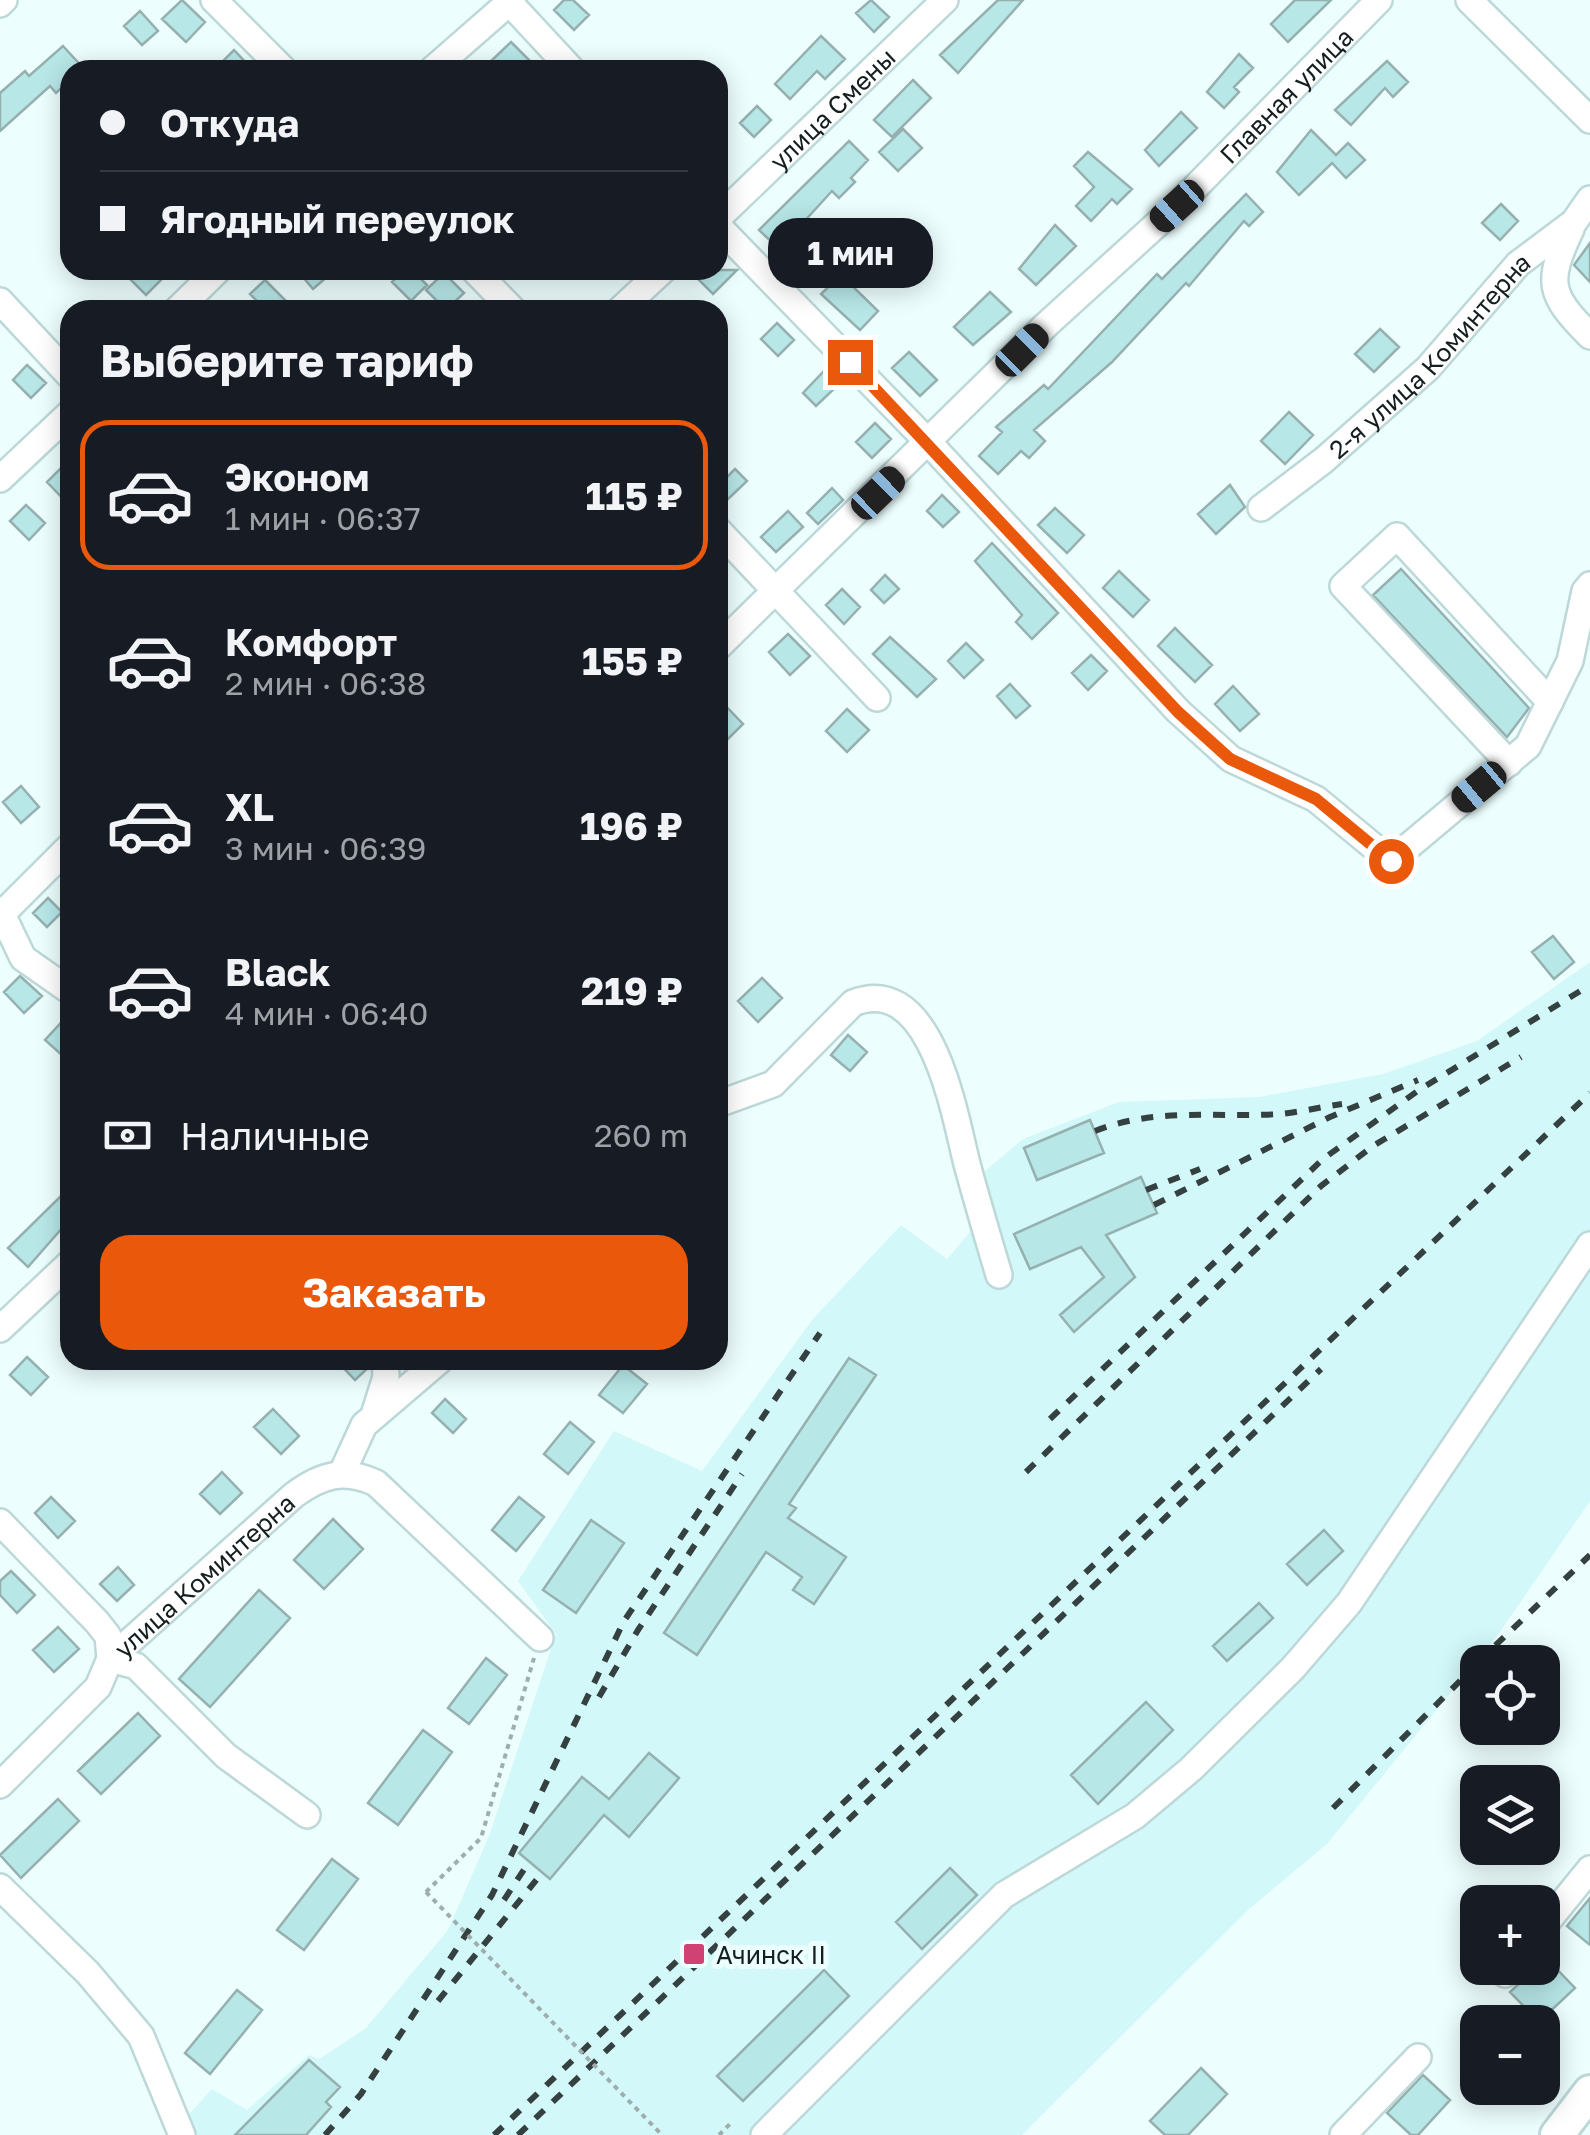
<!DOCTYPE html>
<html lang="ru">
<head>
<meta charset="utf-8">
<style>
	:root { --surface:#171b24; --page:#20242c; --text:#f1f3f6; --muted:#9ea1a6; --line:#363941; --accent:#ea580c }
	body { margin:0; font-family:"Golos Text",sans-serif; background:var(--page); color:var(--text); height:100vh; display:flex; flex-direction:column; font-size:38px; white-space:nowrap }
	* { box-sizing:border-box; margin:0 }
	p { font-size:32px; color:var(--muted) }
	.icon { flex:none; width:55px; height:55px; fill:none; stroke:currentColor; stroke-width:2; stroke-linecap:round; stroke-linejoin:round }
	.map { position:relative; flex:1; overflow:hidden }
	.sheet { position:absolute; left:60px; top:300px; width:668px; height:1070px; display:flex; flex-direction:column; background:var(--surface); border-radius:30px; box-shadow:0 5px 25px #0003 }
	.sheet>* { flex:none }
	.guide { position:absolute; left:60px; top:60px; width:668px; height:220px; border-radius:30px; box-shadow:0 5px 25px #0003; display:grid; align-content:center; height:220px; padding:0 40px; background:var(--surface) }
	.buttons { position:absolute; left:1460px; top:1645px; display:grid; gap:20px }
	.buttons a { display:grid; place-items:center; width:100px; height:100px; border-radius:20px; background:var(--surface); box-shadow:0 5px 25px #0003; font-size:50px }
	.end { position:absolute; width:45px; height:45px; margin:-22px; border:12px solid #ea580c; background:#fff; box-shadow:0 0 0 5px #fff }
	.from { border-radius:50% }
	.bubble { position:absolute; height:70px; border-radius:30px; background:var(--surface); box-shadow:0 5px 25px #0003; font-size:32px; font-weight:700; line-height:70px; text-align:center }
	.car { position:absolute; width:30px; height:60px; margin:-30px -15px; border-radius:12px; box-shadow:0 0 8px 2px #0007; background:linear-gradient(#222 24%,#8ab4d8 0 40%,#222 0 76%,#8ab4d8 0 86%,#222 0) }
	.guide b { display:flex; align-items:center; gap:35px; height:95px; font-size:38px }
	.guide b+b { border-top:2px solid var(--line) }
	.guide i { width:25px; height:25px; background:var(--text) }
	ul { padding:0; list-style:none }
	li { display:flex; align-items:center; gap:30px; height:150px; margin:0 20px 15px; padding:0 20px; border:5px solid transparent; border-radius:30px }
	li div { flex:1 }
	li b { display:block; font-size:38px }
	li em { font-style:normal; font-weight:700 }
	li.current { border-color:var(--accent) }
	li>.icon { width:90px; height:90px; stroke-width:1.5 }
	h2 { padding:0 40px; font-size:45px; line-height:120px }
	.pay { display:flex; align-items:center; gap:25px; height:110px; padding:0 40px; font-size:38px }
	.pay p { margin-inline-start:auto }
	.action { display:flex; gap:20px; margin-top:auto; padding:20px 40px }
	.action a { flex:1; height:115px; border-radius:30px; background:var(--accent); color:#fff; font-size:40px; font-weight:700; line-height:115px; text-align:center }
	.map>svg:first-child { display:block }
	.built { fill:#d3f8f9 }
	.building { fill:#b8e7e8; stroke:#96b0b0; stroke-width:2.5 }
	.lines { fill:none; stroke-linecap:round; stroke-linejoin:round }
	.minor-casing { stroke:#bdd8d8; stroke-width:30 }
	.major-casing { stroke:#bdd8d8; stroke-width:38 }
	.path { stroke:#9eadad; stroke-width:4; stroke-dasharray:5 5; stroke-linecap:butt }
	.minor { stroke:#fff; stroke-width:25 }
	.major { stroke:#fff; stroke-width:32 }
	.rail { stroke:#354041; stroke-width:6; stroke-dasharray:12 12; stroke-linecap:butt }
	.path-bridge { stroke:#9eadad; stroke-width:4; stroke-dasharray:5 5; stroke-linecap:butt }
	.route { stroke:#ea580c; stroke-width:12 }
	.poi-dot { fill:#cf4273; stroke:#edfefe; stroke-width:4 }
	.labels { text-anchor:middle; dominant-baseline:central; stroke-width:10; stroke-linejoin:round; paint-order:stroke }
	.street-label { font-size:25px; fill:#151f20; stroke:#edfefe }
	.poi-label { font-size:25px; fill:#151f20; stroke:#edfefe; text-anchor:start }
</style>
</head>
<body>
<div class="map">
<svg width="1590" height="2135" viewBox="0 0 1590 2135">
	<rect width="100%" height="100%" fill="#edfefe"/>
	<!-- built -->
	<path class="built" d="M1590 962V1501L1500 1632 1327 1844 1248 1910 1022 2135H170L212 2089 247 2110 309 2055 319 2059 365 2029 448 1930 489 1836 556 1634 518 1581 614 1431 702 1471 812 1320 901 1225 947 1259 985 1215 978 1177 1023 1139 1119 1102 1259 1097 1383 1074 1477 1041Z"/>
	<!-- building -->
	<path class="building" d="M182 0 205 22 186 42 162 19Z
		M564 0H573L589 15 574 30 554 10Z
		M871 0 889 17 874 32 856 13Z
		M998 0H1023L958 73 940 55Z
		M1295 0H1331L1288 42 1271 24Z
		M140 11 158 31 142 45 124 26Z
		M821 36 845 59 825 79 817 71 790 99 775 84Z
		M511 42 530 61 520 70H499L491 61Z
		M63 46 85 70H70V80L56 93 50 86 0 131V93L25 71 29 76Z
		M234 50 253 70H214Z
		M1239 54 1253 68 1234 87 1239 92 1224 108 1207 92Z
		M1387 61 1408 82 1393 97 1385 88 1351 125 1335 110Z
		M913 80 931 98 892 137 874 120Z
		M757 106 771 120 754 137 740 123Z
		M1181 112 1197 128 1159 166 1145 150Z
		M903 129 922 148 898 171 879 152Z
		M1311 130 1336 155 1348 143 1365 160 1346 178 1332 163 1299 195 1277 172Z
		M849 141 868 160 851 178 855 182 839 198 832 191 779 249 759 230Z
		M1088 152 1132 189 1117 204 1112 199 1091 221 1076 206 1094 187 1074 166Z
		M1246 194 1263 212 1249 226 1244 221 1189 286 1186 283 1112 362 1034 430 1045 441 1029 458 1021 451 998 474 979 456 1002 432 996 427 1044 385 1048 389 1157 274 1162 279Z
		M1501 204 1518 221 1500 240 1482 223Z
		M1055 225 1076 246 1036 285 1019 269Z
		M1590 243V282L1574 265Z
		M121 270H171L146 295Z
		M297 270H335L313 289Z
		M404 270H412L427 285 411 301 392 282Z
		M707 270H737L713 294 698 279Z
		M444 273 464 293 446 310 426 290Z
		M841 275 878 311 860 330 821 294Z
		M265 280 287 302 279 310H266L250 294Z
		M990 292 1011 312 973 345 954 327Z
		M777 323 794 340 778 356 761 339Z
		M1380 329 1399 347 1374 372 1355 354Z
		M909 352 937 380 920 396 892 368Z
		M27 365 46 383 31 398 13 380Z
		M823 372 837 386 816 406 803 393Z
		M1289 412 1313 435 1285 464 1261 441Z
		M875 423 891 439 872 458 856 442Z
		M61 468 70 478V506L47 482Z
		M735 469 747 481 727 500 718 486Z
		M1230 485 1245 507 1216 534 1198 514Z
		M832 488 843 500 818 524 807 513Z
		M942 495 959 512 943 527 927 511Z
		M26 505 45 523 29 540 10 521Z
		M1055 508 1084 535 1067 553 1038 525Z
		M788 511 803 527 776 552 761 537Z
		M992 543 1058 613 1032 639 1016 622 1022 615 975 561Z
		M1401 569 1529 708 1507 737 1373 595Z
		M1119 571 1149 600 1133 617 1103 588Z
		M885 575 899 589 884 603 871 590Z
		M842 589 860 607 844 624 826 605Z
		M1175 628 1212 665 1195 682 1158 646Z
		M788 634 810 656 790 675 769 652Z
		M890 637 936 679 917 697 873 654Z
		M966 643 983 660 964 678 948 661Z
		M1091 655 1107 671 1088 690 1072 673Z
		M1010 684 1030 706 1016 718 997 696Z
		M1233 686 1259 714 1240 731 1215 704Z
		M718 698 743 724 726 741 718 732Z
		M847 709 869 730 847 752 826 731Z
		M21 786 39 807 21 823 3 802Z
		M48 898 62 912 47 927 33 913Z
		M1553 936 1574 962 1554 979 1532 952Z
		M20 976 42 996 24 1013 4 992Z
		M762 978 782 998 758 1022 738 1001Z
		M70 1013V1048L63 1056 45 1040Z
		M848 1035 867 1052 850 1071 831 1055Z
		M1090 1120 1104 1153 1037 1180 1024 1148Z
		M1141 1177 1157 1213 1106 1235 1135 1277 1074 1332 1060 1315 1104 1277 1081 1247 1030 1269 1014 1234Z
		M60 1197 70 1206V1219L28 1267 8 1248Z
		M27 1357 48 1377 31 1395 10 1375Z
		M849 1358 876 1375 789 1504 796 1508 788 1518 846 1557 814 1604 793 1590 802 1577 766 1552 697 1655 664 1633Z
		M336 1360H369V1367L355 1380Z
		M623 1365 647 1384 623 1413 599 1395Z
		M445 1399 466 1419 453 1433 432 1413Z
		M273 1409 299 1436 281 1454 254 1427Z
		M570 1422 594 1442 568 1474 544 1454Z
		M222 1472 242 1493 220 1514 200 1494Z
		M51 1497 75 1521 58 1538 35 1513Z
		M519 1497 544 1517 516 1551 492 1530Z
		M333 1519 363 1549 324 1589 294 1560Z
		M591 1520 624 1543 576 1613 543 1590Z
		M1324 1530 1343 1551 1307 1585 1287 1564Z
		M118 1567 134 1585 117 1601 100 1584Z
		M11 1571 35 1595 17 1613 0 1595V1581Z
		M259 1590 290 1618 210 1707 179 1679Z
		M1259 1603 1273 1618 1227 1661 1213 1646Z
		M58 1627 79 1649 54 1672 33 1650Z
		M486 1658 507 1675 469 1724 448 1708Z
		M1146 1702 1173 1730 1098 1804 1071 1775Z
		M138 1713 160 1736 101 1794 78 1771Z
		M423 1730 452 1752 398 1825 368 1803Z
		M649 1753 679 1778 629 1837 604 1815 550 1879 519 1853 582 1777 609 1799Z
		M58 1799 79 1821 21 1878 0 1855Z
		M332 1859 358 1879 304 1950 277 1930Z
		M950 1868 977 1895 922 1949 896 1922Z
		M1590 1898V1945L1567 1926Z
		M1546 1958 1575 1988 1539 2022 1510 1992 1536 1968H1542Z
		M824 1970 849 1996 743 2101 717 2076Z
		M237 1990 262 2010 210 2074 185 2053Z
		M309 2060 340 2087 326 2102 331 2107 306 2135H235Z
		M1201 2068 1227 2094 1188 2135H1165L1150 2121Z
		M1423 2075 1450 2100 1418 2135H1411L1387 2113Z"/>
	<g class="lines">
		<defs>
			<g id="minor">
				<path d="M214 0 284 70"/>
				<path d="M507 0 572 70"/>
				<path d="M1469 0 1590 120"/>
				<path d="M0 4 4 0"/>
				<path d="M432 70 512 0"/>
				<path id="s1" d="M718 218 945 0"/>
				<path d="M718 226 929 443 1178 711 1231 759 1316 799 1391 861 1528 746 1570 661 1585 591 1590 585"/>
				<path d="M1571 229C1546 282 1548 294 1590 336"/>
				<path d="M474 270 513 310"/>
				<path d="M0 301 70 376"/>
				<path d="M177 310 218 270"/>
				<path d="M620 310 663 270"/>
				<path d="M0 479 70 413"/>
				<path id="s2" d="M1261 508 1324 460 1428 368 1518 264 1574 222 1590 199"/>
				<path d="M718 530 877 698"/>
				<path id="s3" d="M718 647 1045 326 1177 206 1379 0"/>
				<path d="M1509 763 1343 586 1397 536 1550 702"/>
				<path d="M0 910 23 958 70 991"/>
				<path d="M3 913 70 846"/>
				<path d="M718 1104 773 1084 853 1003C932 971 955 1117 967 1164 977 1201 988 1238 999 1275"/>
				<path d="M0 1329 70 1263"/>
				<path d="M374 1415 386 1377 385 1360"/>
				<path d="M342 1473 364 1425 440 1360"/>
				<path d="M0 1522 97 1622 108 1636 110 1659 136 1666 226 1756 307 1815"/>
				<path id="s4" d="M0 1785 98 1687 110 1659 294 1495C321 1475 344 1468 376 1483L540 1638"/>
				<path d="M0 1887 88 1973 141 2036 182 2135"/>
				<path d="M1542 1928 1590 1869"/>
				<path d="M1505 1974 1510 1968"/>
				<path d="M764 2135 1004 1895 1135 1816 1191 1769 1293 1668 1349 1603 1590 1245"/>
				<path d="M1343 2135 1418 2057"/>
			</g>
			<path id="major" d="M1557 2135 1590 2092"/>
		</defs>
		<!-- minor casing -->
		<use href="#minor" class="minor-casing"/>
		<!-- major casing -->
		<use href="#major" class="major-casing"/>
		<!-- path -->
		<path class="path" d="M426 1892 481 1838 534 1658
			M719 2135 730 2124"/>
		<!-- minor -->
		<use href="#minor" class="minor"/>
		<!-- major -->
		<use href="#major" class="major"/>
		<!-- rail -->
		<path class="rail" d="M1095 1131C1156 1107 1216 1118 1280 1114 1300 1112 1321 1107 1342 1104
			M1146 1190 1200 1169
			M1154 1205 1330 1117 1418 1080
			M1050 1419 1323 1159 1419 1090 1590 985
			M1026 1472 1321 1186 1373 1146 1521 1057
			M1478 1662 1590 1555
			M599 1697 638 1630 742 1474
			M1333 1808 1478 1663
			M504 1900 529 1862
			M438 2001 542 1873
			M325 2135 361 2094 492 1895 624 1621 820 1333
			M494 2135 1590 1093
			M518 2135 1321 1369"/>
		<!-- path-bridge -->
		<path class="path-bridge" d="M426 1892 662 2135"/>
	</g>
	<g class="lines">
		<!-- route -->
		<path class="route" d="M850 362 1178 712 1230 759 1316 799 1391 861"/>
	</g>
	<!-- markers -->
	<rect class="poi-dot" x="682" y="1942" width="24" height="24" rx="5"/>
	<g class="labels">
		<!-- street labels -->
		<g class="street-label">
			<text stroke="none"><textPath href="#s3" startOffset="792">Главная улица</textPath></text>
			<text stroke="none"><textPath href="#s1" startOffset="158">улица Смены</textPath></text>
			<text stroke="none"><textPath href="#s2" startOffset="228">2-я улица Коминтерна</textPath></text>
			<text stroke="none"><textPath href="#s4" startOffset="295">улица Коминтерна</textPath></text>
		</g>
		<!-- poi labels -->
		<g class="poi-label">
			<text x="716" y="1954">Ачинск II</text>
		</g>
	</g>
</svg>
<div class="buttons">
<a><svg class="icon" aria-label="locate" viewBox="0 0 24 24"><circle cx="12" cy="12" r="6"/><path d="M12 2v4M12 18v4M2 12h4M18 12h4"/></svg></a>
<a><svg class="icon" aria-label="layers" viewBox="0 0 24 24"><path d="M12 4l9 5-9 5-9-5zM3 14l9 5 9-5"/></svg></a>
<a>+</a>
<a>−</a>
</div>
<i class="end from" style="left:1391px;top:861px"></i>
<i class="end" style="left:850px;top:362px"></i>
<div class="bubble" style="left:768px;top:218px;width:165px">1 мин</div>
<i class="car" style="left:1177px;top:206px;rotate:228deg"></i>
<i class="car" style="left:1022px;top:350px;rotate:45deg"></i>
<i class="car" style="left:878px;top:493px;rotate:46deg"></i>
<i class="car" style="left:1479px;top:787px;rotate:230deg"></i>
<div class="guide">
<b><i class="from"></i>Откуда</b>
<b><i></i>Ягодный переулок</b>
</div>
<section class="sheet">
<h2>Выберите тариф</h2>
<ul>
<li class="current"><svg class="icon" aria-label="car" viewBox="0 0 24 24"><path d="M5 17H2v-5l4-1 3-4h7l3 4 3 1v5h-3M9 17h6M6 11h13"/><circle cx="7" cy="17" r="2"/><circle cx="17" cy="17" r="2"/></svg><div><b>Эконом</b><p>1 мин · 06:37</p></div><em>115 ₽</em></li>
<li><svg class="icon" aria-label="car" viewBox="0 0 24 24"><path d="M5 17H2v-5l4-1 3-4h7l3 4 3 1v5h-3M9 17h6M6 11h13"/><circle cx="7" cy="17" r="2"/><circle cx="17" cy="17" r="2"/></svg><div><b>Комфорт</b><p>2 мин · 06:38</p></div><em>155 ₽</em></li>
<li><svg class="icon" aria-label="car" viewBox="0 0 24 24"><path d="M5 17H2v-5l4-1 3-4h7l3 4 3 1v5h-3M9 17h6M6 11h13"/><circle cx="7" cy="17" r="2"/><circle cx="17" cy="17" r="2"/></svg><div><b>XL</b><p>3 мин · 06:39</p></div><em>196 ₽</em></li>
<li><svg class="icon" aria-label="car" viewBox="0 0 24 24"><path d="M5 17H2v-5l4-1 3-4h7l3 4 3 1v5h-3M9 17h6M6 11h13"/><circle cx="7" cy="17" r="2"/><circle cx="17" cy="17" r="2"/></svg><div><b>Black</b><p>4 мин · 06:40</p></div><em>219 ₽</em></li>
</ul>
<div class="pay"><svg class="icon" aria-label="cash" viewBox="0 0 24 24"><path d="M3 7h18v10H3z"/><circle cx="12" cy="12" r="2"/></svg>Наличные<p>260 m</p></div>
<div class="action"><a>Заказать</a></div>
</section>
</div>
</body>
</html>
